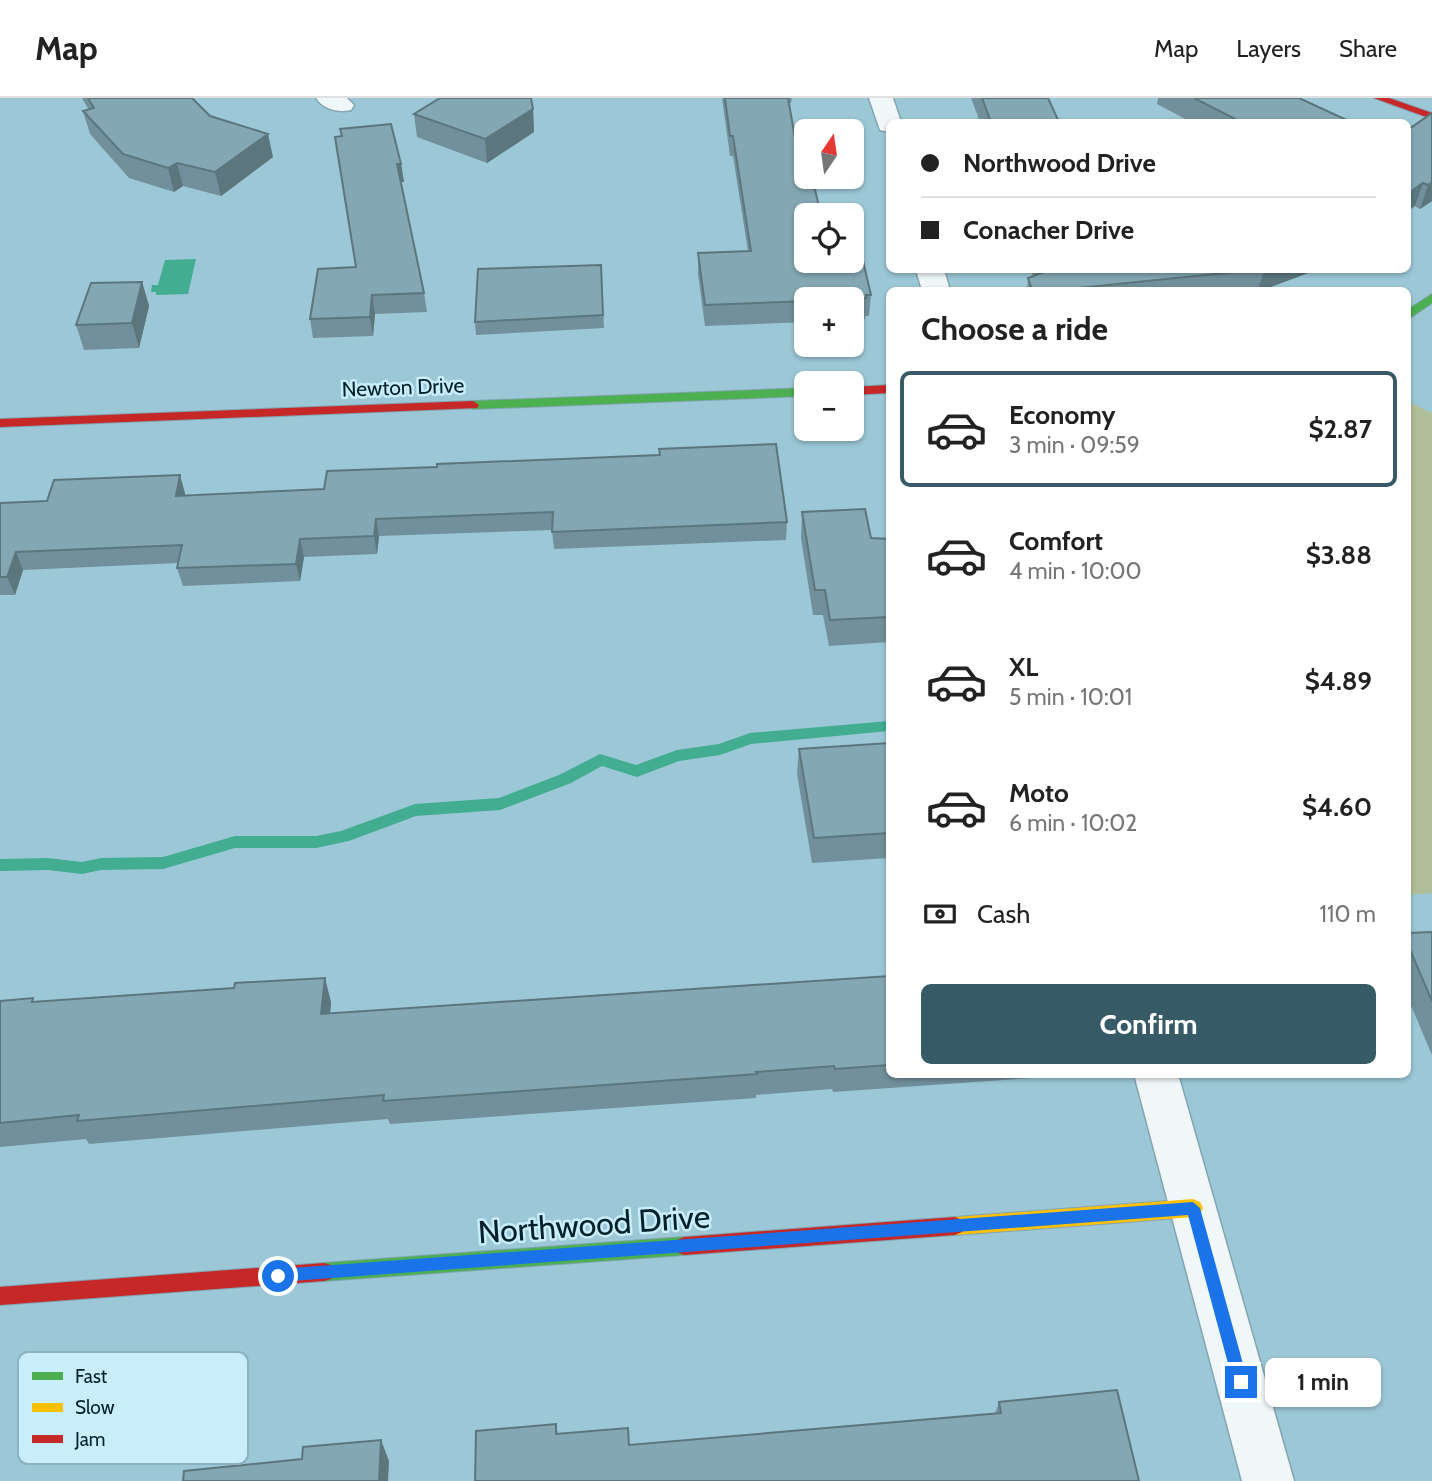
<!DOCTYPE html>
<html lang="en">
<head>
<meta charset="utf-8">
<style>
	:root { --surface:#fff; --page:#f6f6f6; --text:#222; --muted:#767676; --line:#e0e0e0; --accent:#375a67 }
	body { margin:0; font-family:Cabin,sans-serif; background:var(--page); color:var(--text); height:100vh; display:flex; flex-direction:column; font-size:26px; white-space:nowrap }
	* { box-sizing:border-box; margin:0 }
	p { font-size:23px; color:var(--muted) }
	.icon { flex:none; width:38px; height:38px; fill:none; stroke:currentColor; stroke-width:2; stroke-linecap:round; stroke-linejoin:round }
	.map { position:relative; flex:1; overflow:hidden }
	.panel { position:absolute; left:886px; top:189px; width:525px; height:791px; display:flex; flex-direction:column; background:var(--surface); border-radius:10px; box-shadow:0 2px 5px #0004 }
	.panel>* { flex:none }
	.banner { position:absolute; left:886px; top:21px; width:525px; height:154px; border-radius:10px; box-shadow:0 2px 5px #0004; display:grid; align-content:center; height:154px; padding:0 35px; background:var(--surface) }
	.needle { width:46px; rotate:13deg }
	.fabs { position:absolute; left:794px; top:21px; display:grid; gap:14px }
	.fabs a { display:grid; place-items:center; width:70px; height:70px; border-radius:10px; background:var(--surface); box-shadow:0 2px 5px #0004; font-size:35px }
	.end { position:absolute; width:32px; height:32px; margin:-16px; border:9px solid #1a73e8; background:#fff; box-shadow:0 0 0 4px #fff }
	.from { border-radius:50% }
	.bubble { position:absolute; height:49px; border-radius:10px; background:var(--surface); box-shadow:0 2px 5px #0004; font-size:23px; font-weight:700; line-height:49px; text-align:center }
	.banner b { display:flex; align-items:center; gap:24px; height:66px; font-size:26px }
	.banner b+b { border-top:2px solid var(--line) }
	.banner i { width:18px; height:18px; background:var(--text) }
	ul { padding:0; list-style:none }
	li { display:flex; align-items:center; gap:21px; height:116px; margin:0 14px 10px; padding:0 21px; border:4px solid transparent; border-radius:10px }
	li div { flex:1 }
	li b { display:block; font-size:26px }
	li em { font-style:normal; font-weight:700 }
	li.active { border-color:var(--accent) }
	li>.icon { width:63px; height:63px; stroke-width:1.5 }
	h2 { padding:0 35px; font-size:32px; line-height:84px }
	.pay { display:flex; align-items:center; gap:18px; height:77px; padding:0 35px; font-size:26px }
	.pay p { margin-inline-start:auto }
	.action { display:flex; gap:14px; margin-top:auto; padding:14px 35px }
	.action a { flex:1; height:80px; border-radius:10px; background:var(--accent); color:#fff; font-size:28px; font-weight:700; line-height:80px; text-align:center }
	header { display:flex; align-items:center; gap:42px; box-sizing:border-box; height:98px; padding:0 35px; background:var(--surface); border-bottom:2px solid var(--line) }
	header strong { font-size:33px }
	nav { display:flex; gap:38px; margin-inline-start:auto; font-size:24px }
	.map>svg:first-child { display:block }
	.green { fill:#b0bf99 }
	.water { fill:#42ad91 }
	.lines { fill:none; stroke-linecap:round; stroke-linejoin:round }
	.stream { fill:#42ad91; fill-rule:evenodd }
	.street-casing { stroke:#83a4b1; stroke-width:3 }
	.fast-casing { stroke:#83a4b1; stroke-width:2 }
	.slow-casing { stroke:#83a4b1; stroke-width:2 }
	.jam-casing { stroke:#83a4b1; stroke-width:2 }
	.street { fill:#f0f7f9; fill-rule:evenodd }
	.fast { fill:#4caf50; fill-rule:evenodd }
	.slow { fill:#ffc107; fill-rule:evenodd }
	.jam { fill:#c62828; fill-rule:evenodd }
	.wall { fill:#71909b }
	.shaded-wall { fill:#5c767e }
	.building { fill:#83a8b4; stroke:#5c767e; stroke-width:2 }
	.route { fill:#1a73e8 }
	.labels { text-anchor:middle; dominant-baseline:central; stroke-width:5; stroke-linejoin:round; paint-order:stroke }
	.far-street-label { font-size:21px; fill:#00202b; stroke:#c8edfb }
	.near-street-label { font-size:32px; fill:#00202b; stroke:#c8edfb }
	.key { fill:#c8edfb; stroke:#8cb0bd; stroke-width:2 }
	.key-label { font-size:19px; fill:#00202b }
</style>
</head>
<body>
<header>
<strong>Map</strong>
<nav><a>Map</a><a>Layers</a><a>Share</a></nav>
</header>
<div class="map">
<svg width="1432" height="1383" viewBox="0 0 1432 1383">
	<rect width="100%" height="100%" fill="#9cc7d6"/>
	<!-- green -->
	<path class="green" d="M1407 303 1432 315V795L1407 797Z"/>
	<!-- water -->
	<path class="water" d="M196 161 188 196 156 197V194H151L152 187H158L165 162Z"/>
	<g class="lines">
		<!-- stream -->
		<path class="stream" d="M889 623V633L751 646 720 657 679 663 637 679 602 668 571 685 500 712 416 718 349 743 316 750H235L163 771 101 772 82 776 48 772 0 773V761L48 760 82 764 101 760 163 759 235 738H316L341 733 415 706 499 700 559 677 600 656 636 667 677 652 719 646 750 635Z"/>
		<defs>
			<path id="street" d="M316 0H347L354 7 351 12C338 15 323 11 316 0Z
				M869 0H893L901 24H889V34L880 32Z
				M916 172H944L950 192H922Z
				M1134 976H1178L1294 1383H1242Z"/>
			<path id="fast" d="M1432 196V205L1407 222V212Z
				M807 290V298L473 311 467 307 473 303Z
				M684 1139 691 1142 694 1148 691 1154 684 1157 324 1183 317 1181 314 1174 317 1167 324 1165Z"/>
			<path id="slow" d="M1193 1101 1200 1104 1203 1110 1200 1116 1193 1119 955 1137 948 1134 945 1128 948 1122 955 1119Z"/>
			<path id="jam" d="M1374 0H1389L1432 15V21Z
				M889 287V295L852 297V289Z
				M473 303 479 307 477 310 0 329V321Z
				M955 1119 962 1122 965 1128 962 1134 955 1137 684 1157 677 1154 674 1148 677 1142 684 1139Z
				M324 1165 331 1167 334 1174 331 1181 324 1183 0 1207V1189Z"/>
		</defs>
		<!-- street casing -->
		<use href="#street" class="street-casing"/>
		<!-- fast casing -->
		<use href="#fast" class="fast-casing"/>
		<!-- slow casing -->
		<use href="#slow" class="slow-casing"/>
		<!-- jam casing -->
		<use href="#jam" class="jam-casing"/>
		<!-- street -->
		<use href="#street" class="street"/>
		<!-- fast -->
		<use href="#fast" class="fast"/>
		<!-- slow -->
		<use href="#slow" class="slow"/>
		<!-- jam -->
		<use href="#jam" class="jam"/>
	</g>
	<!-- wall -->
	<path class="wall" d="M82 0H192L210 18 273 59 221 98 183 88 174 94 129 80 90 36 83 13 89 12Z
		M722 0H792L791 5H789L807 117 871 197 869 218H865V221L852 222V201H807V224L705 228 698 176V155L748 153 733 58H730Z
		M971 0H1048L1059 24H980Z
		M1158 0H1299L1351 24H1191L1157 6Z
		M533 11 534 34 487 65 417 39 414 16Z
		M1432 15V103L1420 111 1415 108 1409 31Z
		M401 66 404 84H401L424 195 427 214 375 216 373 238 313 240 310 221 356 169Z
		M601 167 604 230 476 237 475 224Z
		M1031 172H1316L1263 192H1027L1028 180 1033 178Z
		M142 184 149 208 139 250 84 252 76 227Z
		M185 395V397L787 424 786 442 554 451 552 432 379 438 377 456 304 459 300 483 183 488 177 470 178 465 23 472 15 497H0V405Z
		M802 414 871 440 889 441V544L829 548 823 517H813L801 440Z
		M889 645V760L812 765 797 676 799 651Z
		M1432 834V957L1407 898V835Z
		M889 878V976H1047L1046 979 833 994 832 991 756 997V1000L390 1026 388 1021 89 1046 86 1041 0 1049V903L35 904H331L330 916Z
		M999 1304 1139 1383H475L556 1326 558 1336 628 1330 629 1347 995 1316Z"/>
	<!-- shaded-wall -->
	<path class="shaded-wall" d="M533 11 534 34 487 65 485 41Z
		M268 36 273 59 221 98 215 74Z
		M177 65 183 88 174 94 168 70Z
		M397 66H401L404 84H400Z
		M1432 84V103L1420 111 1428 87Z
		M1423 85 1415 108 1407 114V96Z
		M1264 172H1316L1263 192H1258Z
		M142 184 149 208 139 250 132 225Z
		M372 197 375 216 373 238 370 219Z
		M180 377 185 395 181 415 176 398Z
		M376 421 379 438 377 456 374 438Z
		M300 441 304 459 300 483 296 466Z
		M16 454 23 472 15 497 7 479Z
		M325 880 331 904 328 940 321 916Z
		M381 1342 389 1363 388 1383H379Z"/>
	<!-- building -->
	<path class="building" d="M88 0H192L210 18 268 36 215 74 177 65 168 70 123 56 83 13 94 10Z
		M440 0H531L533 11 485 41 414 16Z
		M725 0H788L800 68H807V79H812L821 117H807V163H852V134L856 133 871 197H866V200L846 201H807V203L705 207 698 155 751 153 733 38H730Z
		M982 0H1048L1059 24H991Z
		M1194 0H1299L1351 24H1241Z
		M1432 15V84L1428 87 1423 85 1407 96V30L1409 31Z
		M391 26 401 66H397L424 195 372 197 370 219 310 221 318 171 356 169 335 39 342 38 340 31Z
		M601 167 603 217 475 224 478 171Z
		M1043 172H1254L1059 192H1032L1028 180 1044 174Z
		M142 184 132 225 76 227 91 185Z
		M776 346 787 424 552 434 553 414 376 421 374 438 300 441 296 466 177 470 182 447 16 454 7 479H0V405L47 403 54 382 180 377 176 398 324 391 327 373 437 369V366L660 357 659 351Z
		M865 411 871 440 889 441V519L830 522 825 492H815L802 414Z
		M889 645V735L814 740 799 651Z
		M1432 834V903L1407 845V835Z
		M889 878V967L835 971 834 968 756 974 757 976 383 1003 384 997 77 1023 79 1017 0 1025V903L33 900 32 904 234 890 235 885 325 880 321 916Z
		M1117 1292 1139 1383H475L476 1333 556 1326V1336L628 1330 629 1347 1001 1315 999 1304Z
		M381 1342 379 1383H183L184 1373 302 1361 303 1349Z"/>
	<!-- route -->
	<path class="route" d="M1193 1104 1200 1110 1248 1284 1246 1289 1241 1291 1236 1289 1233 1284 1188 1117 278 1184 271 1178 278 1171Z"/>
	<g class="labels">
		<!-- far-street labels -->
		<g class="far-street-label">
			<text transform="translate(403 289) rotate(-2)">Newton Drive</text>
		</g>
		<!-- near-street labels -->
		<g class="near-street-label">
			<text transform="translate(594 1126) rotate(-4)">Northwood Drive</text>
		</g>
	</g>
	<!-- legend -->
	<rect x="18" y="1254" width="230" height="112" rx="10" class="key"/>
	<rect x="32" y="1274" width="31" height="8" fill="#4caf50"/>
	<rect x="32" y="1305" width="31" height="9" fill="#ffc107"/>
	<rect x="32" y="1337" width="31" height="8" fill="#c62828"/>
	<g class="key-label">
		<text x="75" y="1285">Fast</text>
		<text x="75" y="1316">Slow</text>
		<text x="75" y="1348">Jam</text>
	</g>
</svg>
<div class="fabs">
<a><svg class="needle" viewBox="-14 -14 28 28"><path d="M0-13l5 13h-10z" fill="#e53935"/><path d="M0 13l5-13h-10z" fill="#767676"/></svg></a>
<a><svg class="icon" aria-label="locate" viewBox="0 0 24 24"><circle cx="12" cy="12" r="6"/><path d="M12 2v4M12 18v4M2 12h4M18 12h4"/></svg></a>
<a>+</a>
<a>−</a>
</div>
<i class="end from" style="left:278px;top:1178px"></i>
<i class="end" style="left:1241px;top:1284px"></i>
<div class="bubble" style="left:1265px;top:1260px;width:116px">1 min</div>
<div class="banner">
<b><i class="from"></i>Northwood Drive</b>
<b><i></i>Conacher Drive</b>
</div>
<section class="panel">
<h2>Choose a ride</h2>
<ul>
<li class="active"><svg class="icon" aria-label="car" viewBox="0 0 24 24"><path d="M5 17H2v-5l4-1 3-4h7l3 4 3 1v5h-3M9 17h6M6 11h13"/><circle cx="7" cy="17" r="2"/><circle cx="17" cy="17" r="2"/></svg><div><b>Economy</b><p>3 min · 09:59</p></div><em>$2.87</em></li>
<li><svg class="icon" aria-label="car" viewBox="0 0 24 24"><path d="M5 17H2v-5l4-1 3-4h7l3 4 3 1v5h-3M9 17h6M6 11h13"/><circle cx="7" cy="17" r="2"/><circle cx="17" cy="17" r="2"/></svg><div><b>Comfort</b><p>4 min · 10:00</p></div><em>$3.88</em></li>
<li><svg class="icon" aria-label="car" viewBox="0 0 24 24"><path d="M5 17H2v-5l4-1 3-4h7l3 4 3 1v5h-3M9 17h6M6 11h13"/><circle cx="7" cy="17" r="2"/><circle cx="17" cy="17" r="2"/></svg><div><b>XL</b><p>5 min · 10:01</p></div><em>$4.89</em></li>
<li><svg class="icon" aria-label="car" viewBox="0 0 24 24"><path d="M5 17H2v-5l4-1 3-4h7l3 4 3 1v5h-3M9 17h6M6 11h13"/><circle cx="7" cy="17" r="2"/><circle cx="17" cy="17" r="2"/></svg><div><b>Moto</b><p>6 min · 10:02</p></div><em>$4.60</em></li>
</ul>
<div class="pay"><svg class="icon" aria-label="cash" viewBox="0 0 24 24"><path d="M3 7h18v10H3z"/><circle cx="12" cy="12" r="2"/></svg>Cash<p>110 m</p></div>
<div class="action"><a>Confirm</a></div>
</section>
</div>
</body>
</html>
